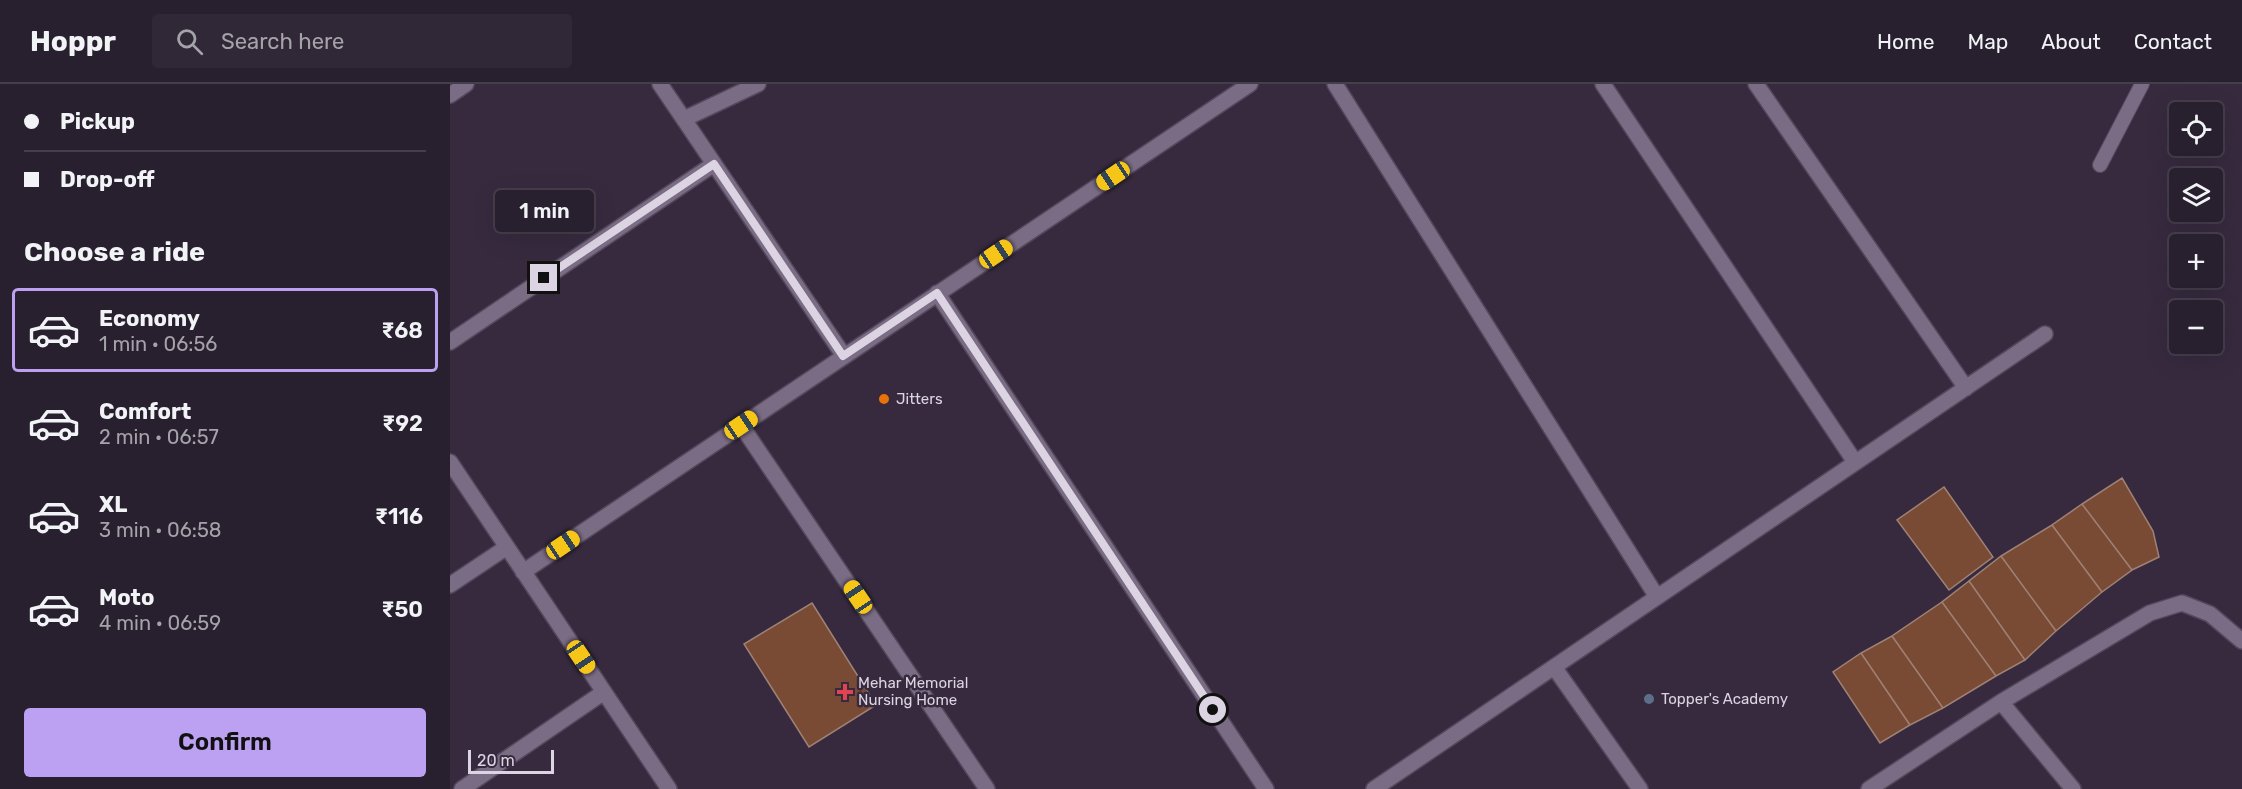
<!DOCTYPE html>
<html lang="en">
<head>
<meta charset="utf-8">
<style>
	:root { --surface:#29202f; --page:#312837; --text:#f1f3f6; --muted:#a5a3aa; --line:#453e4b; --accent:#bca0f2 }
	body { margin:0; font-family:Rubik,sans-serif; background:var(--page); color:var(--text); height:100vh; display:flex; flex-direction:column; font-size:22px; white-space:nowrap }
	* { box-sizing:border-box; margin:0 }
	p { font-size:20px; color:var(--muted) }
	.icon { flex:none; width:33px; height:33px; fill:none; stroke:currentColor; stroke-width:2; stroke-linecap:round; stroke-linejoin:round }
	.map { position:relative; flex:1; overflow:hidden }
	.side { display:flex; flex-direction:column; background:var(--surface); width:450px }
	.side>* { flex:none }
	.guide { display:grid; align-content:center; height:132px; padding:0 24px; background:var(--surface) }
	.fabs { position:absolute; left:1719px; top:18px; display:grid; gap:12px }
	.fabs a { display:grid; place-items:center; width:54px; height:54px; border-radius:6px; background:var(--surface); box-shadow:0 6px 24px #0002,0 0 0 2px var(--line); font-size:30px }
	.scale { position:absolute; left:18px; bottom:15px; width:86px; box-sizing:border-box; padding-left:6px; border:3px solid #dcd4e2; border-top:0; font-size:16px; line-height:21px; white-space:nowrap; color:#dcd4e2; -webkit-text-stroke:4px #372a3f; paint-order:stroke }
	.end { position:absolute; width:27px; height:27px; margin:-14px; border:8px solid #dcd4e2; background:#111; box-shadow:0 0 0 3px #111 }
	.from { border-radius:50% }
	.bubble { position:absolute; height:42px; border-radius:6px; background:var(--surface); box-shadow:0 6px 24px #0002,0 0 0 2px var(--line); font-size:20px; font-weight:600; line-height:42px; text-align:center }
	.car { position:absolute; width:18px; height:36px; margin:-18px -9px; border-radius:8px; box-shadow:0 0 4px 2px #0007; background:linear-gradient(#f5c518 24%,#345 0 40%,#f5c518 0 76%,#345 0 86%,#f5c518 0) }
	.guide b { display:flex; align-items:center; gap:21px; height:57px; font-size:22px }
	.guide b+b { border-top:2px solid var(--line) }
	.guide i { width:15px; height:15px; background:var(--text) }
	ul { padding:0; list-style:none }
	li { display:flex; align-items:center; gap:18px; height:84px; margin:0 12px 9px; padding:0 12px; border:3px solid transparent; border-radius:6px }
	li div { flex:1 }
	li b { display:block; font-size:22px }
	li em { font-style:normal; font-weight:600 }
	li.selected { border-color:var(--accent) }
	li>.icon { width:54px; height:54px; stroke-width:1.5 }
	h2 { padding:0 24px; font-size:27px; line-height:72px }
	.action { display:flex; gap:12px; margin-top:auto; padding:12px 24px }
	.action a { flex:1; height:69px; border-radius:6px; background:var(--accent); color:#111; font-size:24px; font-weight:600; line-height:69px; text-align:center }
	header { display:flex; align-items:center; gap:36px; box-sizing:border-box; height:84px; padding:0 30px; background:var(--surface); border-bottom:2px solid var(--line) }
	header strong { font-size:28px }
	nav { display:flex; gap:33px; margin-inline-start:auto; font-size:21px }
	.search { width:420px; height:54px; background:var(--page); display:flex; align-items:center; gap:15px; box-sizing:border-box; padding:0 21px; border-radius:6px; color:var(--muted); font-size:22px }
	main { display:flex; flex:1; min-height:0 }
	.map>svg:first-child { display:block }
	.building { fill:#794b35; stroke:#9f8275; stroke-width:1.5 }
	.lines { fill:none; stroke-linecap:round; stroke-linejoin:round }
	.service-casing { stroke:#53485b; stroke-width:16 }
	.minor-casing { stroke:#53485b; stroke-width:18 }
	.service { stroke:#7a6c85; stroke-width:14 }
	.minor { stroke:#7a6c85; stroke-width:15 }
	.route { stroke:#dcd4e2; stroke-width:8 }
	.food-dot { fill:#e8710a; stroke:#372a3f; stroke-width:2 }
	.health-dot { fill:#e0444e; stroke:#372a3f; stroke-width:2 }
	.service-dot { fill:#5c6f8a; stroke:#372a3f; stroke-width:2 }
	.labels { text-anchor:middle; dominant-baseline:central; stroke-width:5; stroke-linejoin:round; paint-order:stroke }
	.poi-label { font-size:15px; fill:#dcd4e2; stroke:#372a3f; text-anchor:start }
</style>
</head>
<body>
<header>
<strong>Hoppr</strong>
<div class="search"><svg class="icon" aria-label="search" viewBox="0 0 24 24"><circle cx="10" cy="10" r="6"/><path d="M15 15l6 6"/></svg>Search here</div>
<nav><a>Home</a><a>Map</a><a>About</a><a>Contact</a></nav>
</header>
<main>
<section class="side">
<div class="guide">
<b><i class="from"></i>Pickup</b>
<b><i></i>Drop-off</b>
</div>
<h2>Choose a ride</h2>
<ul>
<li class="selected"><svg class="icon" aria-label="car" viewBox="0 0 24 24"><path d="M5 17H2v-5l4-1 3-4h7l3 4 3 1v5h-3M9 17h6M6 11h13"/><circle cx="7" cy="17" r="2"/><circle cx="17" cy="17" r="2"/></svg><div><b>Economy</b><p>1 min · 06:56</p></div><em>₹68</em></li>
<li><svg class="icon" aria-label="car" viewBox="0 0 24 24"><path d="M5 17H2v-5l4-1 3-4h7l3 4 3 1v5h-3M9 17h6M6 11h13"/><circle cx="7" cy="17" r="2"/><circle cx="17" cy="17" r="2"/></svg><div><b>Comfort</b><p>2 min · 06:57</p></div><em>₹92</em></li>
<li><svg class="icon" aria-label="car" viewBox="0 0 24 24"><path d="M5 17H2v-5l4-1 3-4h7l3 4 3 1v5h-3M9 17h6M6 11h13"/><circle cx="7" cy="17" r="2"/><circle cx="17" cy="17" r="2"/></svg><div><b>XL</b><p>3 min · 06:58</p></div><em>₹116</em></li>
<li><svg class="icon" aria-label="car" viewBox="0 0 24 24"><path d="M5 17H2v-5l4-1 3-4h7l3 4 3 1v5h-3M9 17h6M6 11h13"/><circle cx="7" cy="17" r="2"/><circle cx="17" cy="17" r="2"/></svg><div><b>Moto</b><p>4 min · 06:59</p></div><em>₹50</em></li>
</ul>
<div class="action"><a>Confirm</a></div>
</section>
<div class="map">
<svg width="1792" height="705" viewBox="0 0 1792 705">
	<rect width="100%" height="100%" fill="#372a3f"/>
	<!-- building -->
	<path class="building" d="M1672 394 1703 447 1709 473 1682 486 1632 420Z
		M1494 403 1543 473 1499 506 1447 436Z
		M1632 420 1682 486 1652 508 1602 441Z
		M1602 441 1652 508 1606 547 1551 472Z
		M1551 472 1606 547 1575 576 1519 497Z
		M1519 497 1575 576 1546 592 1492 518Z
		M1492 518 1546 592 1493 624 1442 552Z
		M362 519 426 621 359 663 294 560Z
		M1442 552 1493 624 1460 641 1411 569Z
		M1411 569 1460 641 1430 659 1383 588Z"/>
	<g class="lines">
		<defs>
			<path id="service" d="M1650 81 1692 0"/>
			<path id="minor" d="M210 0 394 272
				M885 0 1207 513
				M1153 0 1405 378
				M1306 0 1516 304
				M0 11 16 0
				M234 35 308 0
				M487 209 816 705
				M0 258 264 80
				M291 341 537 705
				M0 378 219 705
				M73 488 800 0
				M0 501 57 463
				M1104 583 1190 705
				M1551 618 1623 705
				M12 705 154 608
				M924 705 1595 250
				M1419 705 1551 618 1700 529 1732 519 1760 530 1792 557"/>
		</defs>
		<!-- service casing -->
		<use href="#service" class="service-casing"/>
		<!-- minor casing -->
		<use href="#minor" class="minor-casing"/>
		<!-- service -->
		<use href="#service" class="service"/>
		<!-- minor -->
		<use href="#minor" class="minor"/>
	</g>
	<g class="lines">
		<!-- route -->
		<path class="route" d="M94 194 264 80 393 272 487 209 763 626"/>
	</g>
	<!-- markers -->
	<circle class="food-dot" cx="434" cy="315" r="6"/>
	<path class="health-dot" d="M392 599h6v6h6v6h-6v6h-6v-6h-6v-6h6z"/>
	<circle class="service-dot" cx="1199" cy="615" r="6"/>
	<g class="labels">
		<!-- poi labels -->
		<g class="poi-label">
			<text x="446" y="315">Jitters</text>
			<text x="408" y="599">Mehar Memorial<tspan x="408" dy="17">Nursing Home</tspan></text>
			<text x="1211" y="615">Topper's Academy</text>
		</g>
	</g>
</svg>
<div class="fabs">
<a><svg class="icon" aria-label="locate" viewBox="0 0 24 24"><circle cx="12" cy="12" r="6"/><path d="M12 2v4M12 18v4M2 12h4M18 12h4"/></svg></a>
<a><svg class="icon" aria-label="layers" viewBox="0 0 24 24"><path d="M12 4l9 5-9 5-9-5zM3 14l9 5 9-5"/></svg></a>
<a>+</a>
<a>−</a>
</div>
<div class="scale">20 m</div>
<i class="end from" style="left:763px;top:626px"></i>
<i class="end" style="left:94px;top:194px"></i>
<div class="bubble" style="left:45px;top:106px;width:99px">1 min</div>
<i class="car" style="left:663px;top:92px;rotate:236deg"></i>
<i class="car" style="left:546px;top:170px;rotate:56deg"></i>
<i class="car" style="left:291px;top:341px;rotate:56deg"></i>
<i class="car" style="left:113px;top:461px;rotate:56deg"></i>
<i class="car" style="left:408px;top:513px;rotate:326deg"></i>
<i class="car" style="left:131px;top:573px;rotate:146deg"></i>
</div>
</main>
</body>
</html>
